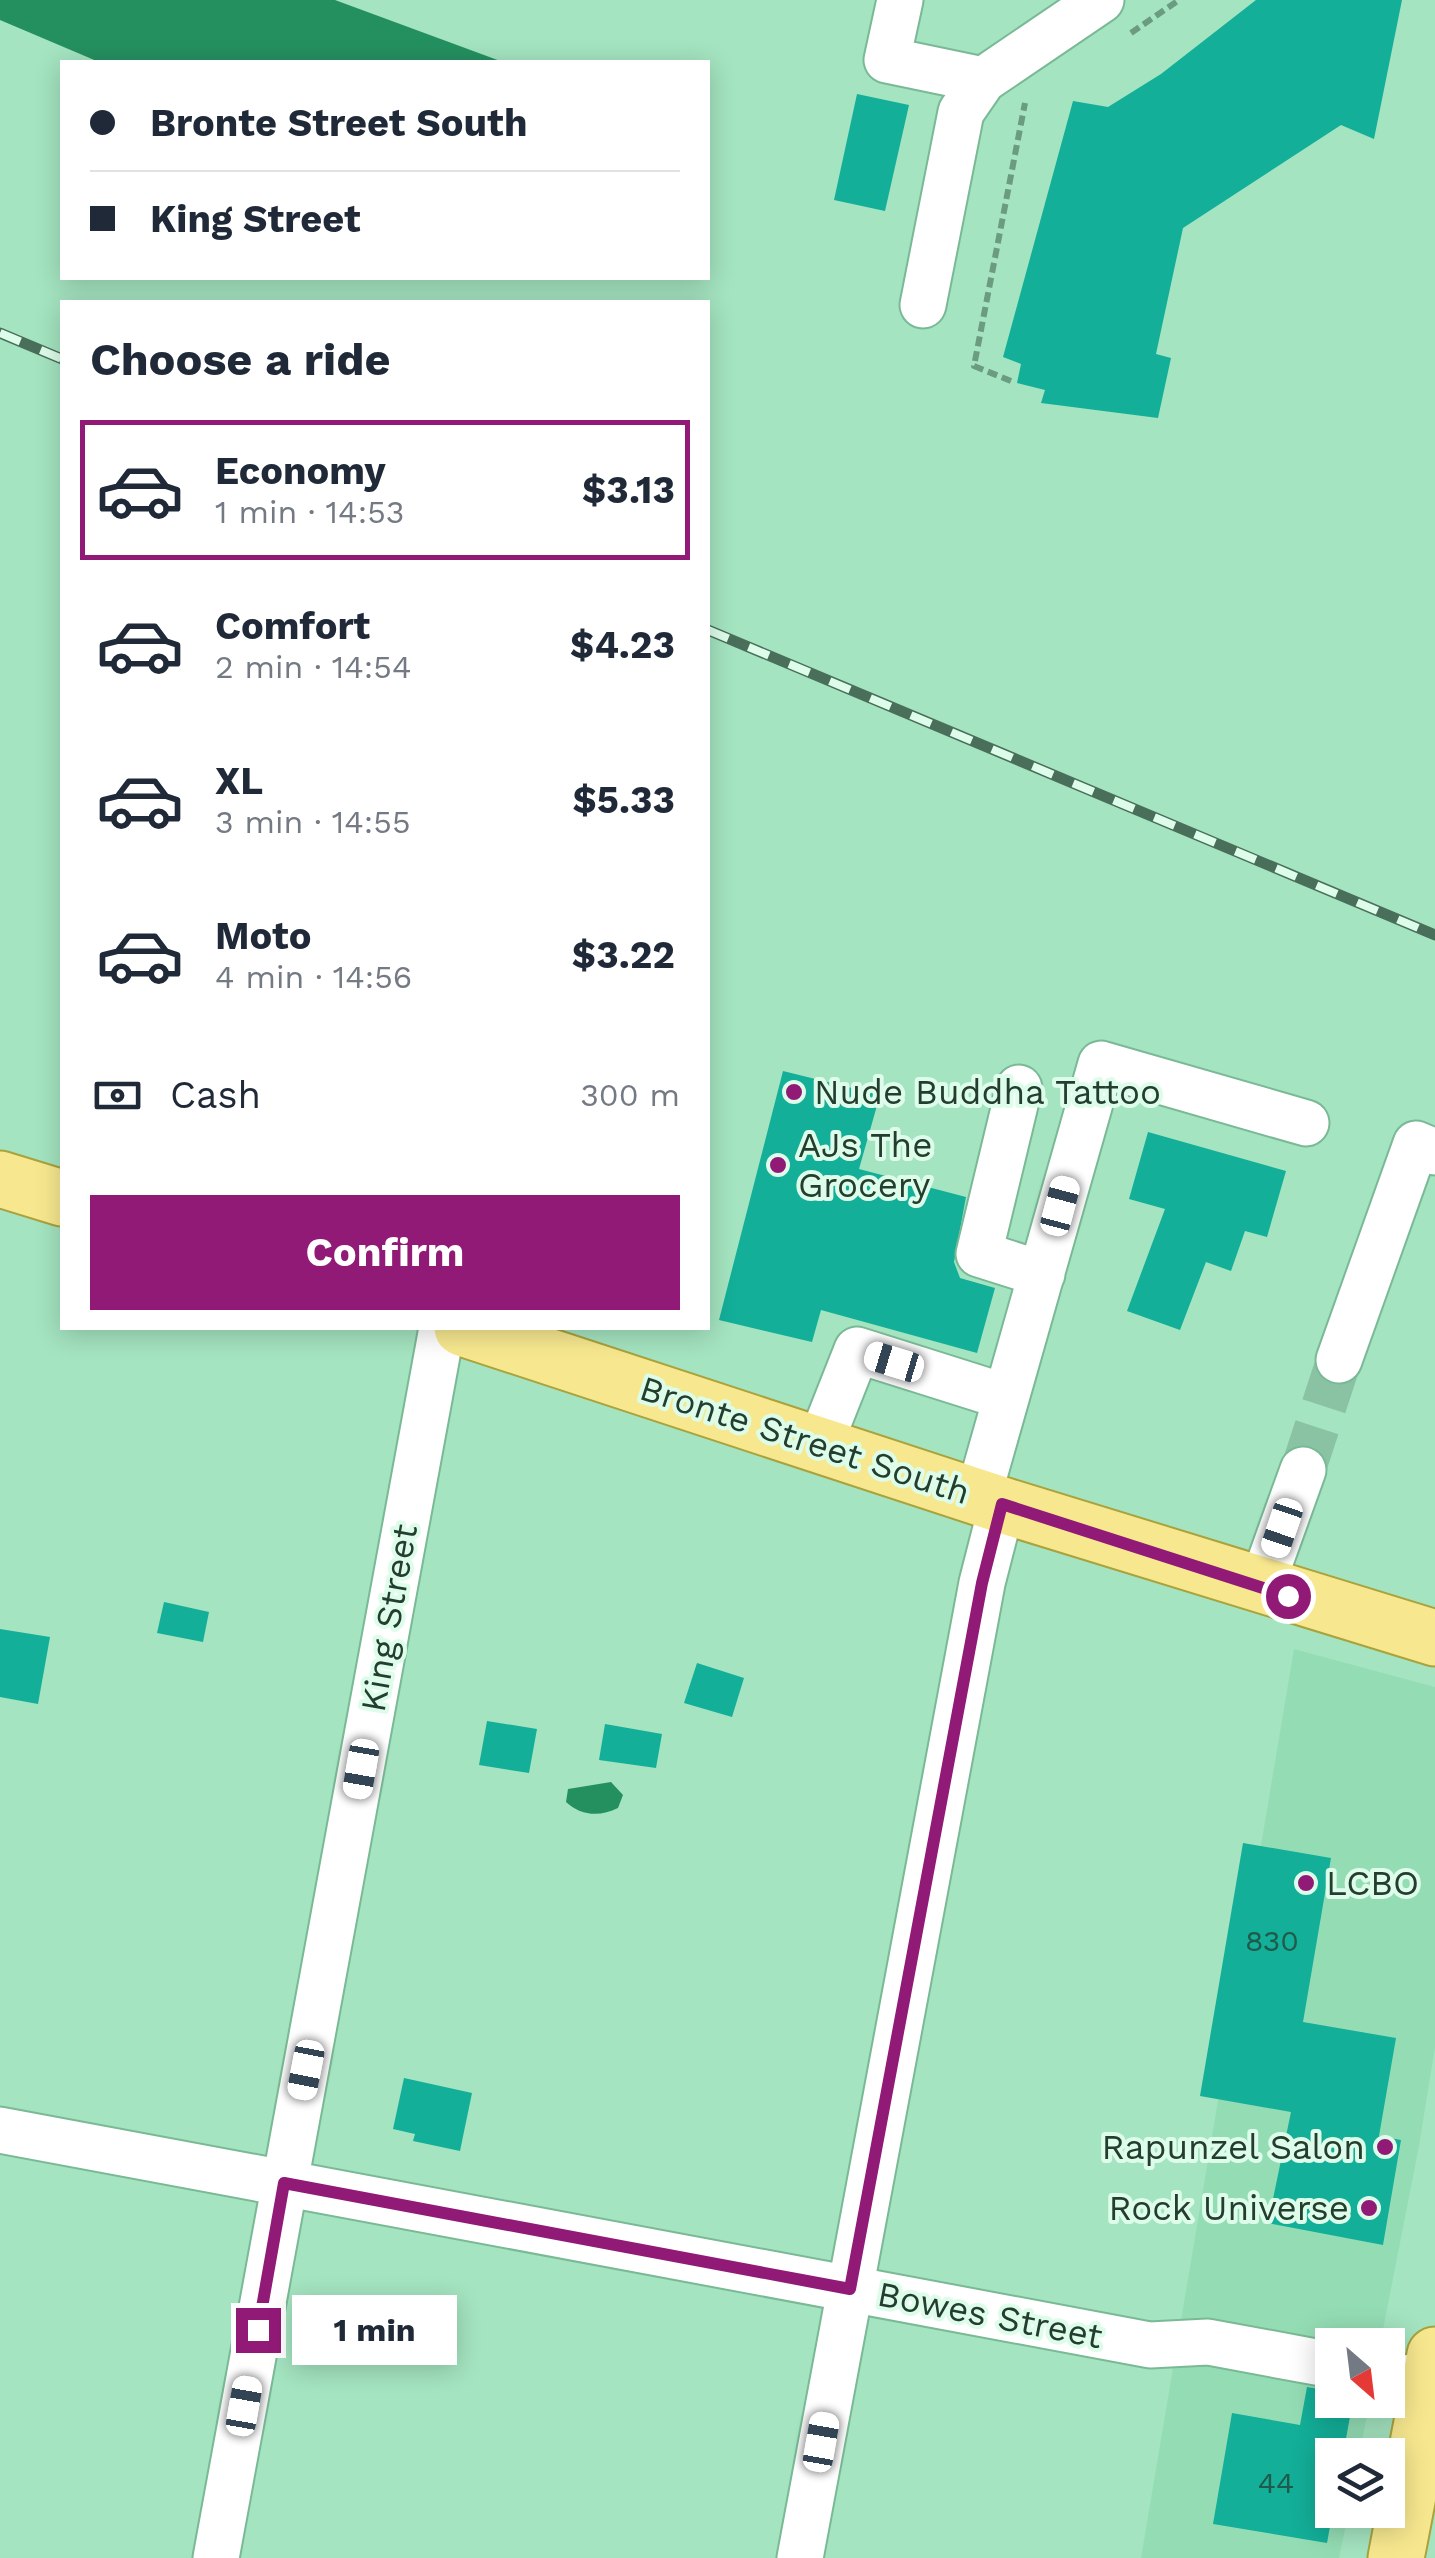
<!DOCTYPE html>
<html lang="en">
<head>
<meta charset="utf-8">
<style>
	:root { --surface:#fff; --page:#f6f6f7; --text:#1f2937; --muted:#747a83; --line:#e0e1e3; --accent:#921a77 }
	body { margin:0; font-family:"Work Sans",sans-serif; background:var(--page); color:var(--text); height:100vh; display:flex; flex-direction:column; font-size:38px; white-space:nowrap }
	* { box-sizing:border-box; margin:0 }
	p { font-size:32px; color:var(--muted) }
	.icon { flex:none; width:55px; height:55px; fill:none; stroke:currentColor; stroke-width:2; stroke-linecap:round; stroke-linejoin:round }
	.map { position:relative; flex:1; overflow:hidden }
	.details { position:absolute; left:60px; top:300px; width:650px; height:1030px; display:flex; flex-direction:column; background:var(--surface); border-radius:0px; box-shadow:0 5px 25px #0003 }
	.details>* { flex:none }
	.top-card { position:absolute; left:60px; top:60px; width:650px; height:220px; border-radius:0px; box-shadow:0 5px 25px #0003; display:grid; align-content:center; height:220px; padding:0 30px; background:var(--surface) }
	.needle { width:65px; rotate:152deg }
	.fabs { position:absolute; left:1315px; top:2328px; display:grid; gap:20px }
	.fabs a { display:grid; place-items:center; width:90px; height:90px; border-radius:0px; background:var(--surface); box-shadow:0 5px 25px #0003; font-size:50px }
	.end { position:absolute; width:45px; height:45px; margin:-22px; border:12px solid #921a77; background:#fff; box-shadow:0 0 0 5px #fff }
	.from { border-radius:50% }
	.bubble { position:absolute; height:70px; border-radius:0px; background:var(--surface); box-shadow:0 5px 25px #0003; font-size:32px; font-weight:700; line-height:70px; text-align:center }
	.car { position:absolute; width:30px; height:60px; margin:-30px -15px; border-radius:12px; box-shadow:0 0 8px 2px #0007; background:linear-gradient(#fff 24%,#345 0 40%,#fff 0 76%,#345 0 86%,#fff 0) }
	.top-card b { display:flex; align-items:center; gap:35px; height:95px; font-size:38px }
	.top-card b+b { border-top:2px solid var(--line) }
	.top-card i { width:25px; height:25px; background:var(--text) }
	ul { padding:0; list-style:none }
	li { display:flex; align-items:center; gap:30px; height:140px; margin:0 20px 15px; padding:0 10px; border:5px solid transparent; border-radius:0px }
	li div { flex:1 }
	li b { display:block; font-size:38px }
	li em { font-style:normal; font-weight:700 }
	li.on { border-color:var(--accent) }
	li>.icon { width:90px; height:90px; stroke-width:1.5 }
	h2 { padding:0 30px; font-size:45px; line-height:120px }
	.pay { display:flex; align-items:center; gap:25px; height:110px; padding:0 30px; font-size:38px }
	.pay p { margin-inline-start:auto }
	.button { display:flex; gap:20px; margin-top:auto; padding:20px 30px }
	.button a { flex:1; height:115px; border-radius:0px; background:var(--accent); color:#fff; font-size:40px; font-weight:700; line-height:115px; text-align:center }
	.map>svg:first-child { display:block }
	.built { fill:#94ddb4 }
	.water { fill:#249060 }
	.building { fill:#13af99 }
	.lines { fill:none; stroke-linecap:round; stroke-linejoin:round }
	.minor-tunnel { stroke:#8ac3a3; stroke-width:45; stroke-dasharray:45 22; stroke-linecap:butt }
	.minor-casing { stroke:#7ab996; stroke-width:49 }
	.major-casing { stroke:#aaa23d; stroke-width:59 }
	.path { stroke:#6b9b80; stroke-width:6; stroke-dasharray:10 5; stroke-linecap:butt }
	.minor { stroke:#fff; stroke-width:45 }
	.major { stroke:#f7e88f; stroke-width:55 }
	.rail-casing { stroke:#496e59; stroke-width:11 }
	.rail { stroke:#ddfdea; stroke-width:8; stroke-dasharray:22; stroke-linecap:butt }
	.route { stroke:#921a77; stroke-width:12 }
	.poi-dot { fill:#921a77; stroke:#ddfdea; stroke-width:4 }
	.labels { text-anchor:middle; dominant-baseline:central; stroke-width:8; stroke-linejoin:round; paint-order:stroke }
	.number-label { font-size:30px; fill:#1f5a4a }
	.poi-label { font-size:35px; fill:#233d2f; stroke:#ddfdea; text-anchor:start }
	.street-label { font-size:35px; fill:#233d2f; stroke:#ddfdea }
</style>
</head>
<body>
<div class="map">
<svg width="1435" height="2558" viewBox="0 0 1435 2558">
	<rect width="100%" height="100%" fill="#a4e4c0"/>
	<!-- built -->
	<path class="built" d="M1294 1649 1435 1687V2047L1419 2146 1380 2345H1332V2400H1370L1359 2455H1332V2510H1349L1339 2558H1141Z"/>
	<!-- water -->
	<path class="water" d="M0 0H335L503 62H99L0 20Z
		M611 1782 623 1795 618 1808C600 1817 581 1816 566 1802L568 1789Z"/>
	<!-- building -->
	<path class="building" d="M1256 0H1402L1374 139 1341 125 1183 228 1156 354 1171 358 1158 418 1041 403 1045 390 1017 383 1021 364 1003 357 1073 101 1108 107 1161 74Z
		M857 94 909 105 885 211 834 200Z
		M783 1071 880 1095 859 1169 966 1197 954 1262 960 1278 995 1288 977 1353 821 1310 812 1342 719 1320Z
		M1148 1132 1286 1171 1267 1237 1245 1231 1231 1271 1206 1262 1180 1330 1127 1311 1165 1209 1129 1199Z
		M164 1602 209 1612 203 1642 157 1633Z
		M0 1629 50 1637 38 1704 0 1697Z
		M697 1663 744 1678 732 1717 684 1703Z
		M487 1721 537 1729 529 1773 479 1765Z
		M605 1724 662 1734 656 1768 599 1760Z
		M1243 1843 1331 1858 1303 2022 1396 2038 1379 2136 1401 2140 1383 2245 1268 2223 1291 2112 1200 2096Z
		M404 2078 472 2093 460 2151 413 2141 415 2134 393 2129Z
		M1307 2387 1332 2391V2400H1353L1343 2455H1332L1333 2510 1327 2543 1213 2524 1232 2413 1300 2425Z"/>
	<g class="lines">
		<!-- minor-tunnel -->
		<path class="minor-tunnel" d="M1303 1470 1339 1360"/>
		<defs>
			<path id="minor" d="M900 0 887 60 983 80 1101 0
				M923 305 961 112 983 80
				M1019 1088 979 1254 1042 1274
				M1339 1360 1416 1144 1435 1152
				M819 1446 857 1350 1006 1397
				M978 1497 1101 1064 1306 1123
				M1261 1587 1303 1470
				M0 2130 1150 2345 1208 2342 1332 2365
				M1388 2375 1430 2382
				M216 2558 442 1328
				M800 2558 982 1583 1002 1505"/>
			<path id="major" d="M0 1179 62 1198
				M462 1328 1002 1505 1435 1638
				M1396 2558 1435 2355"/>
		</defs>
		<!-- minor casing -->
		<use href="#minor" class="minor-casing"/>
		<!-- major casing -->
		<use href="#major" class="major-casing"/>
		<!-- path -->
		<path class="path" d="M1131 33 1179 0
			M1011 381 974 366 1025 103"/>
		<!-- minor -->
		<use href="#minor" class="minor"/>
		<!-- major -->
		<use href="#major" class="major"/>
		<defs>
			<path id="rail" d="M0 333 62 359
				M708 630 1435 935"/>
		</defs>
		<!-- rail casing -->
		<use href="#rail" class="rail-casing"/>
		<!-- rail -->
		<use href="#rail" class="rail"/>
	</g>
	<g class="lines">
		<!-- route -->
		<path class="route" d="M258 2330 284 2183 850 2289 982 1583 1002 1504 1288 1596"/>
	</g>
	<!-- markers -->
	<g class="poi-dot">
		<circle cx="794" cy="1092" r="10"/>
		<circle cx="778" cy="1165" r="10"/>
		<circle cx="1306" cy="1883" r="10"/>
		<circle cx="1385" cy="2147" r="10"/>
		<circle cx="1369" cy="2208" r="10"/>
	</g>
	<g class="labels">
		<!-- number labels -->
		<g class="number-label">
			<text x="1272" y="1940">830</text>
			<text x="1276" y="2482">44</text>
		</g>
		<!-- poi labels -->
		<g class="poi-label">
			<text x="814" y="1092">Nude Buddha Tattoo</text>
			<text x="798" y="1145">AJs The<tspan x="798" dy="40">Grocery</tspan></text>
			<text x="1326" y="1883">LCBO</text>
			<text x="1365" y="2147" text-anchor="end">Rapunzel Salon</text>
			<text x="1349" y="2208" text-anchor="end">Rock Universe</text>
		</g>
		<!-- street labels -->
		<g class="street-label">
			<text transform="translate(805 1440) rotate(18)">Bronte Street South</text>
			<text transform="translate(389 1618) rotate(-80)">King Street</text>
			<text transform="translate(990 2315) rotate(11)">Bowes Street</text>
		</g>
	</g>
</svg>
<div class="fabs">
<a><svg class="needle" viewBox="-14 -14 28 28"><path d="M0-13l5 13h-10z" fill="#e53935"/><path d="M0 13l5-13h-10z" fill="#747a83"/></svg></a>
<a><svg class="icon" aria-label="layers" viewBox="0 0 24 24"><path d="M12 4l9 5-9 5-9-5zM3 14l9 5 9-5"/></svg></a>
</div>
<i class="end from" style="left:1288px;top:1596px"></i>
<i class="end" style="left:258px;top:2330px"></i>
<div class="bubble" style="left:292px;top:2295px;width:165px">1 min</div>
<i class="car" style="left:1060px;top:1206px;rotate:15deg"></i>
<i class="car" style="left:894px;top:1362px;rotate:287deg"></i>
<i class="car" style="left:1282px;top:1528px;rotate:199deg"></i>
<i class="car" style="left:361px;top:1769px;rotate:190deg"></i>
<i class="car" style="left:306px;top:2070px;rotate:191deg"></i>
<i class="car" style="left:244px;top:2406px;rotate:10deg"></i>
<i class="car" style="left:821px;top:2442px;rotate:10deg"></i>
<div class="top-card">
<b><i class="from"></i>Bronte Street South</b>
<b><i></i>King Street</b>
</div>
<section class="details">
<h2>Choose a ride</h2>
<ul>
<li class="on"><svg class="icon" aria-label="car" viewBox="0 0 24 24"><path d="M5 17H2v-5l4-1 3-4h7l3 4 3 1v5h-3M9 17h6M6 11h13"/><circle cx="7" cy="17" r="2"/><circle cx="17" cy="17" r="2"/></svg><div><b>Economy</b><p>1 min · 14:53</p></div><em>$3.13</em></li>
<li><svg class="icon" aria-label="car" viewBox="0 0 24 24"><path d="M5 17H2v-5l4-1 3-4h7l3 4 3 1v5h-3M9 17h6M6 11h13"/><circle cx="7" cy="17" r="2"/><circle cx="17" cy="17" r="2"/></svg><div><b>Comfort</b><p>2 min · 14:54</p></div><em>$4.23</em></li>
<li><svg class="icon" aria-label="car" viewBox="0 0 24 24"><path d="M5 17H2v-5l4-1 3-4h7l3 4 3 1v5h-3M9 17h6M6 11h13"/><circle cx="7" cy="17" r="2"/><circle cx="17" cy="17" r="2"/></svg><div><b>XL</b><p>3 min · 14:55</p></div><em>$5.33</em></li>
<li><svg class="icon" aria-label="car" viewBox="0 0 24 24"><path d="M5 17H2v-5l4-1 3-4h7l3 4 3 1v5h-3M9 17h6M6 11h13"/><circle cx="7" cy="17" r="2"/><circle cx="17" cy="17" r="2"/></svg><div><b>Moto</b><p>4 min · 14:56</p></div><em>$3.22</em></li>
</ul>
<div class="pay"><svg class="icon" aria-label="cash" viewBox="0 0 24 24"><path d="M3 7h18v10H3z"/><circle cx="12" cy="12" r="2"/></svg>Cash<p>300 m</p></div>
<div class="button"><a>Confirm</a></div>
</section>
</div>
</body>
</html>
